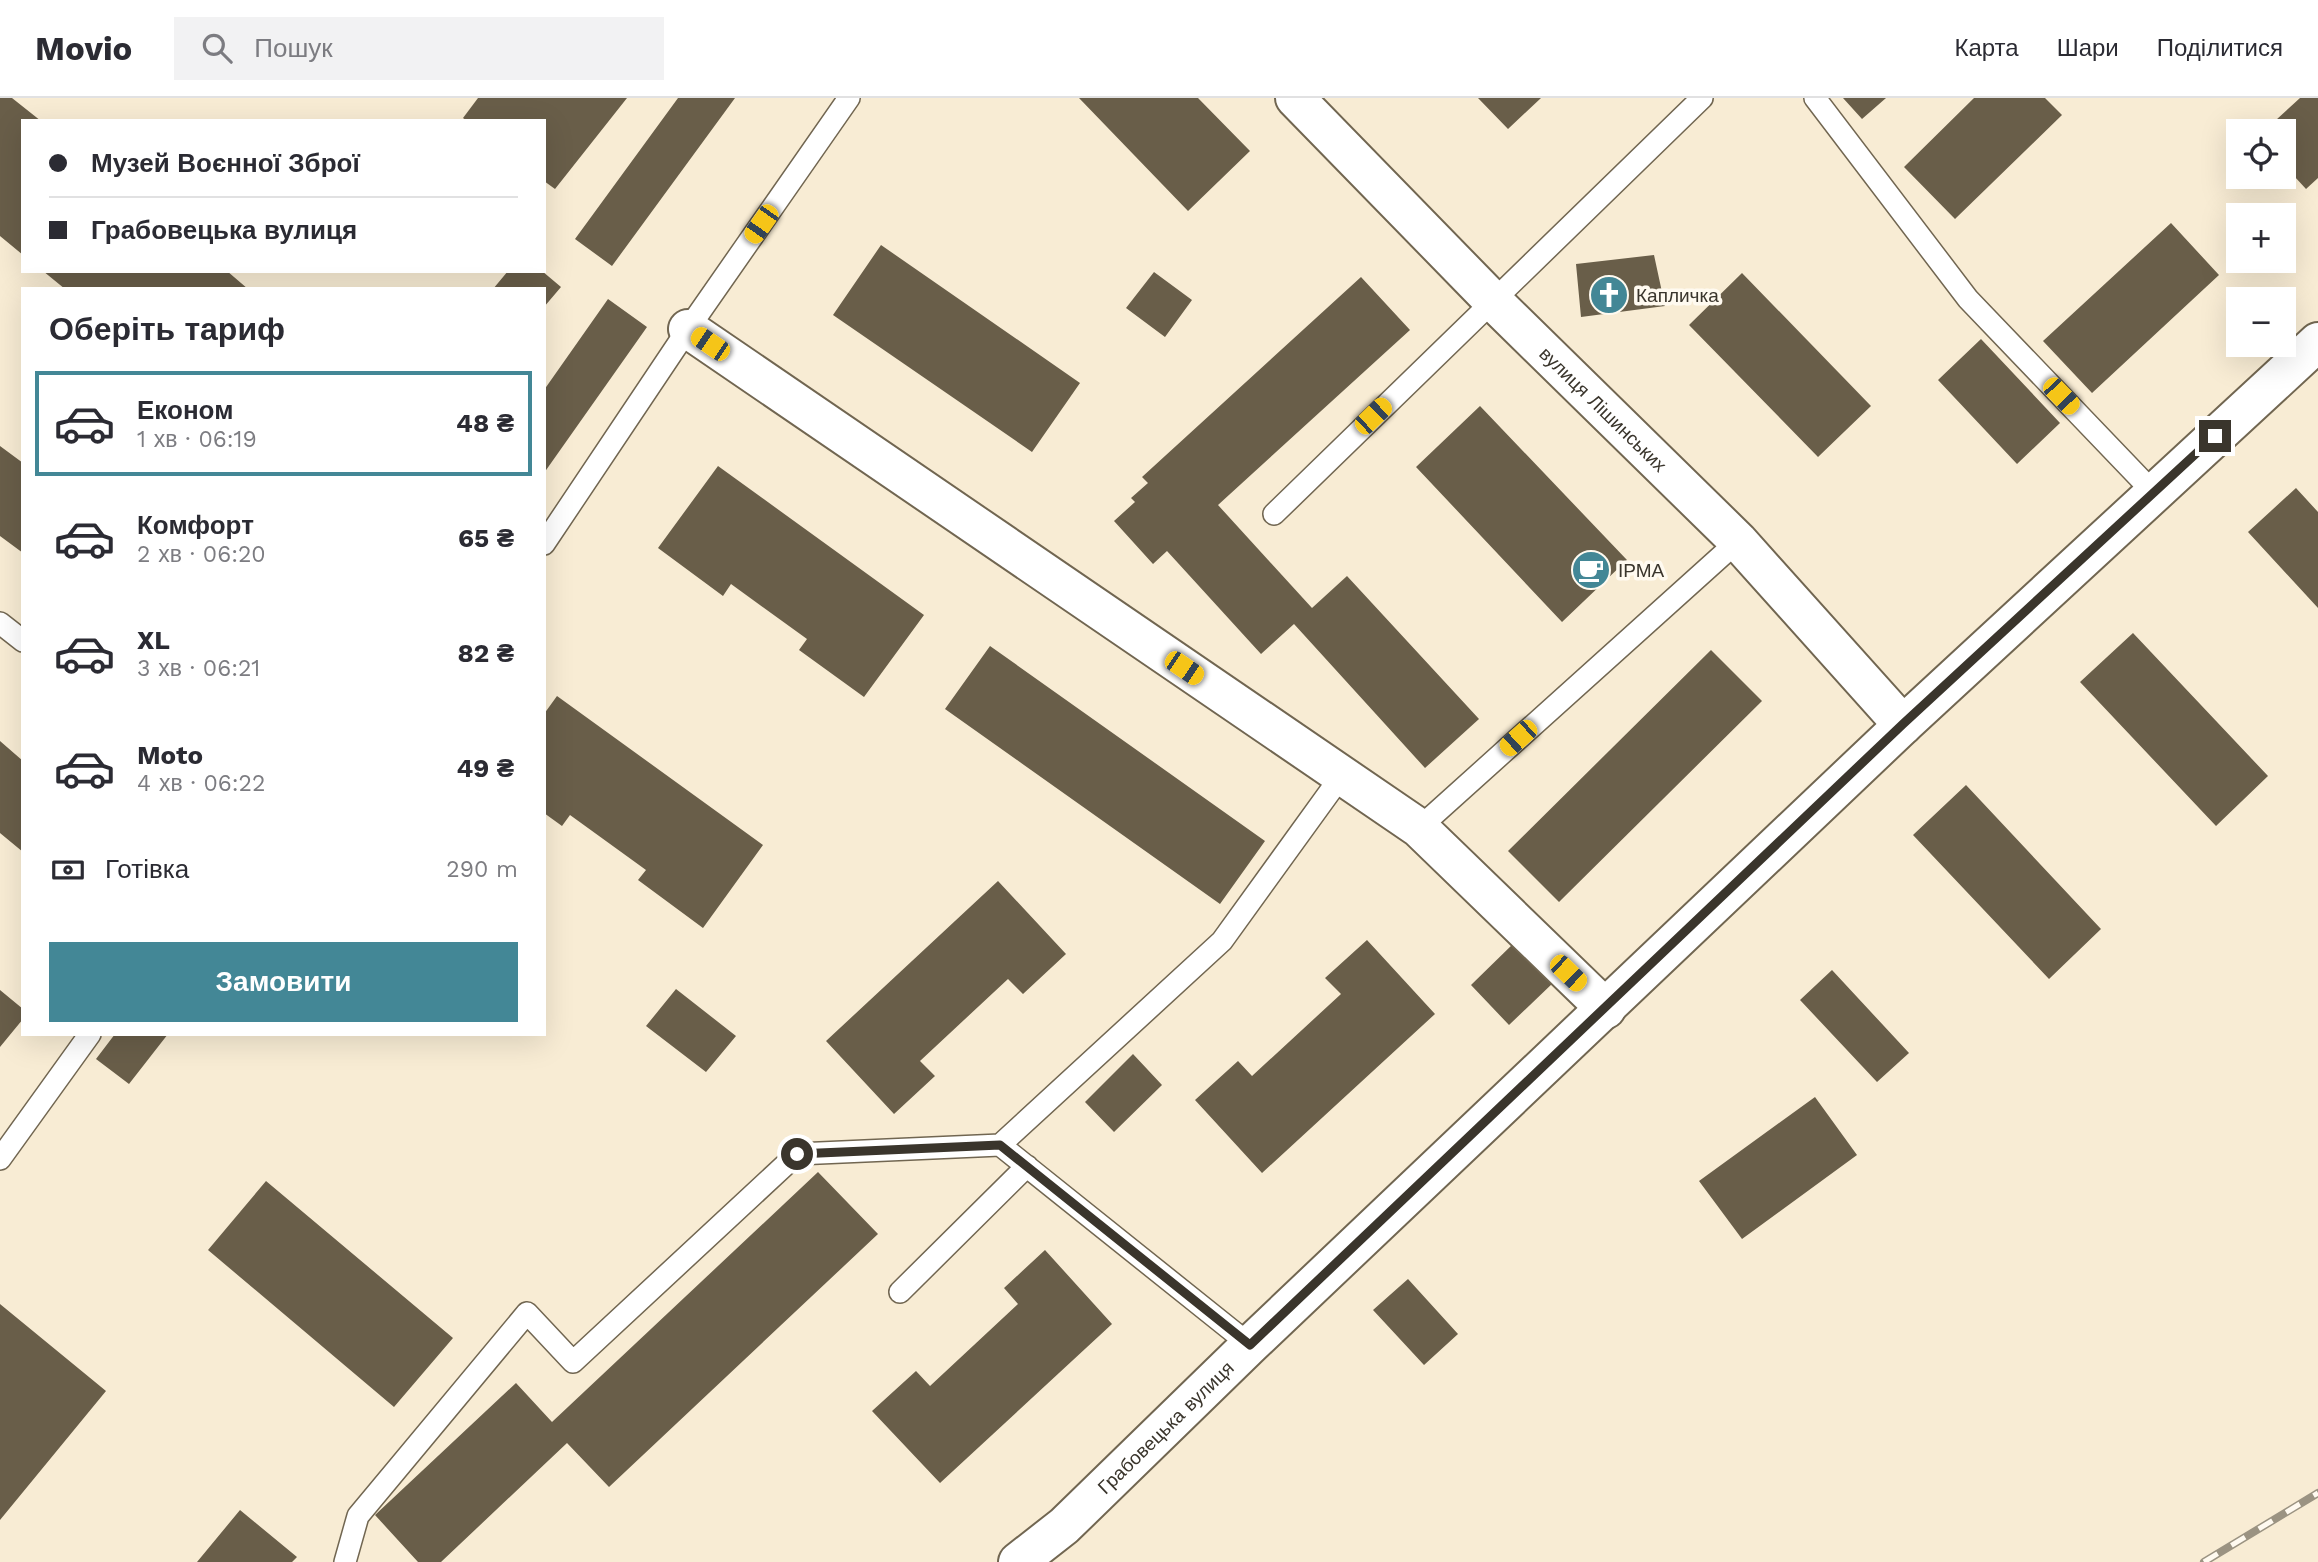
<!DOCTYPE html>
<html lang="uk">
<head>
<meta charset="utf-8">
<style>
	:root { --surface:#fff; --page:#f2f2f3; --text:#2b2b33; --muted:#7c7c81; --line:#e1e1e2; --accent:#438796 }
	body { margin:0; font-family:"Work Sans",sans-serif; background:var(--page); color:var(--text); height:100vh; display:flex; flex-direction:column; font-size:26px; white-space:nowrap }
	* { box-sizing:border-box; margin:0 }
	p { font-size:23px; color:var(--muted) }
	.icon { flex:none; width:38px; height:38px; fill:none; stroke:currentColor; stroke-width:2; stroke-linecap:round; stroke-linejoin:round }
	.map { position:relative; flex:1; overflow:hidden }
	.side { position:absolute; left:21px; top:189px; width:525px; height:749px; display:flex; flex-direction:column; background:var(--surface); border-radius:0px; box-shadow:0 7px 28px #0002 }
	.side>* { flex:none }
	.guide { position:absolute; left:21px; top:21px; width:525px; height:154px; border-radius:0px; box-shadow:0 7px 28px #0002; display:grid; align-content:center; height:154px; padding:0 28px; background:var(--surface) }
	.fabs { position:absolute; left:2226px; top:21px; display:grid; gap:14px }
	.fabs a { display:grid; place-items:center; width:70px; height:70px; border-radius:0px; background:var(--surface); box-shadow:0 7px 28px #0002; font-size:35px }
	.end { position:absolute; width:32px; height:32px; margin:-16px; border:9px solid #3a352c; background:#fff; box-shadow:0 0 0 4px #fff }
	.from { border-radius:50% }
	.car { position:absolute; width:21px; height:42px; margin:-21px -10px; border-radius:9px; box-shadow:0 0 5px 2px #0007; background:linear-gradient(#f5c518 24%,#345 0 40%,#f5c518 0 76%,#345 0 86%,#f5c518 0) }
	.guide b { display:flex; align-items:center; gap:24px; height:66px; font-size:26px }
	.guide b+b { border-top:2px solid var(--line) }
	.guide i { width:18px; height:18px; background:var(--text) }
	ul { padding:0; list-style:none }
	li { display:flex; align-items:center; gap:21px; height:105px; margin:0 14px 10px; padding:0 14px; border:4px solid transparent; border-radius:0px }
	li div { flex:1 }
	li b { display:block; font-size:26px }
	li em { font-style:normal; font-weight:700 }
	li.current { border-color:var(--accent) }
	li>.icon { width:63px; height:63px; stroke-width:1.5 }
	h2 { padding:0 28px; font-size:32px; line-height:84px }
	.pay { display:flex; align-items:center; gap:18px; height:77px; padding:0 28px; font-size:26px }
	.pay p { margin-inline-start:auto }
	.button { display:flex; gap:14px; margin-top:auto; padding:14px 28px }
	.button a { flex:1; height:80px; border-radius:0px; background:var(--accent); color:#fff; font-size:28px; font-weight:700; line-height:80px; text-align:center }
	header { display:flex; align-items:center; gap:42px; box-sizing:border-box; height:98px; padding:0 35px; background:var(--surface); border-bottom:2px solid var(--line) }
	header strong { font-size:33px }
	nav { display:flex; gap:38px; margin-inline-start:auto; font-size:24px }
	.search { width:490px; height:63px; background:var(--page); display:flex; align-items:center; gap:18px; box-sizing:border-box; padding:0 24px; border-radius:0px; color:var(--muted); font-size:26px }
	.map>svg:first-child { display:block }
	.building { fill:#695e49 }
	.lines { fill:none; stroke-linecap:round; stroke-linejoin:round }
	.service-casing { stroke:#716651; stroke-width:24 }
	.minor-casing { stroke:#716651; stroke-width:42 }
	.tertiary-casing { stroke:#716651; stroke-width:42 }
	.service { stroke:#fff; stroke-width:21 }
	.minor { stroke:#fff; stroke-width:38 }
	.tertiary { stroke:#fff; stroke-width:38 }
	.rail-casing { stroke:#9b9382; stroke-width:8 }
	.rail { stroke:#fffaf0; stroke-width:5; stroke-dasharray:16; stroke-linecap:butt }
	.route { stroke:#3a352c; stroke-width:9 }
	.labels { text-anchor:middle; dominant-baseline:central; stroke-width:7; stroke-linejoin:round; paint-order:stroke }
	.poi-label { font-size:19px; fill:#3a352c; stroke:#fffaf0; text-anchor:start }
	.street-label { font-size:19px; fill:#3a352c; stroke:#fffaf0 }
</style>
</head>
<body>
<header>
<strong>Movio</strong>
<div class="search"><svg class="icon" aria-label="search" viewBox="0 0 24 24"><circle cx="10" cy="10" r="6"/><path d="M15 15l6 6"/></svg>Пошук</div>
<nav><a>Карта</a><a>Шари</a><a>Поділитися</a></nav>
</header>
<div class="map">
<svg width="2318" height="1464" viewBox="0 0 2318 1464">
	<rect width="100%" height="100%" fill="#f8ecd4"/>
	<!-- building -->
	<path class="building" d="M0 0H12L41 23H23V157L0 138Z
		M478 0H627L555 91 544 83V23H467L463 20Z
		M678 0H735L612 168 575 141Z
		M1079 0H1198L1250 53 1188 113Z
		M1478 0H1541L1508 31Z
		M1843 0H1886L1862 21Z
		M1974 0H2045L2062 17 1955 121 1904 69Z
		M2300 0H2318V80L2306 91 2284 67V33H2264Z
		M2171 125 2219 177 2092 295 2043 243Z
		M881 147 1080 285 1032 354 833 217Z
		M1654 157 1665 208 1581 219 1576 166Z
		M43 173H227L248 191H65Z
		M508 173H542L561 189 544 209V191H493Z
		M1154 174 1192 202 1165 239 1126 210Z
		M1742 175 1871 308 1818 359 1689 227Z
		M1361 179 1410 232 1218 407 1312 510 1347 478 1479 621 1425 670 1294 526 1261 556 1167 453 1153 466 1114 423 1135 404 1131 400 1148 385 1142 379Z
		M608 201 647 229 544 375V292Z
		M1981 241 2060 325 2017 366 1938 282Z
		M1480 308 1627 462 1562 524 1416 369Z
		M0 348 23 365V455L0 438Z
		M718 368 924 517 864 599 799 552 807 541 731 486 723 498 658 450Z
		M2296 390 2318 414V510L2248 434Z
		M2133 535 2268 678 2216 728 2080 584Z
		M990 548 1265 743 1220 806 945 611Z
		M1711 552 1762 603 1559 804 1508 753Z
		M557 598 763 747 703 830 638 782 646 772 570 717 562 728 544 715V616Z
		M0 643 23 663V754L0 735Z
		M1966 687 2101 831 2049 881 1913 737Z
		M998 783 1066 856 1023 896 1008 881 920 963 935 978 894 1016 826 943Z
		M1367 842 1435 916 1262 1075 1195 1002 1238 963 1252 978 1341 896 1325 880Z
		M1515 844 1554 884 1509 927 1471 887Z
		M1832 872 1909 955 1877 984 1800 902Z
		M676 891 736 938 706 974 646 928Z
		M0 892 23 911V921L0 949Z
		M115 936H168L129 986 96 961Z
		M1133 956 1162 987 1114 1034 1085 1004Z
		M1815 999 1857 1057 1742 1141 1699 1083Z
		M818 1074 878 1136 609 1389 567 1345 441 1464H418L375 1417 516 1285 552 1324Z
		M266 1083 453 1240 394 1309 208 1152Z
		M1045 1152 1112 1226 940 1385 872 1313 916 1273 930 1288 1018 1206 1004 1190Z
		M1408 1181 1458 1236 1424 1267 1373 1212Z
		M0 1206 106 1293 0 1422Z
		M240 1412 297 1459 292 1464H197Z"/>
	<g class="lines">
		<defs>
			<path id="service" d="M1815 0 1968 201 2154 395
				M1274 416 1702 0
				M544 446 688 231 849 0
				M0 525 23 543
				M1419 730 1738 443
				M1000 1047 1250 1247
				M0 1061 90 936
				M900 1194 1027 1068
				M345 1464 358 1418 527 1215 573 1264 797 1056 1000 1047 1222 843 1342 677"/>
			<g id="minor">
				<path id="s1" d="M1295 0 1492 202 1738 443 1903 627"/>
				<path d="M688 231 1419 730 1606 911"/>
			</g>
			<g id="tertiary">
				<path id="s2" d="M1018 1464 1064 1428 1250 1247 1903 627 2318 244"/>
			</g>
		</defs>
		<!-- service casing -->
		<use href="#service" class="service-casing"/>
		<!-- minor casing -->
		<use href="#minor" class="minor-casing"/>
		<!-- tertiary casing -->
		<use href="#tertiary" class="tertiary-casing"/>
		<!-- service -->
		<use href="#service" class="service"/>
		<!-- minor -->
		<use href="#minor" class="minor"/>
		<!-- tertiary -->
		<use href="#tertiary" class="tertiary"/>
		<defs>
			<path id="rail" d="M2204 1464 2318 1395"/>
		</defs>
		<!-- rail casing -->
		<use href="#rail" class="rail-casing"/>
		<!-- rail -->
		<use href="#rail" class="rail"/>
	</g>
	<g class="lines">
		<!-- route -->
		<path class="route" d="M797 1056 1000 1047 1250 1247 1903 626 2215 338"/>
	</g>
	<!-- icons -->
	<defs>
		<symbol id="church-disc" viewBox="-11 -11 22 22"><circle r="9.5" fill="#438796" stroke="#fffaf0"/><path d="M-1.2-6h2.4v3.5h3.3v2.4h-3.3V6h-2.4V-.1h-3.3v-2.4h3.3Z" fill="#fff"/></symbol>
		<symbol id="cafe-disc" viewBox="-11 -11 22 22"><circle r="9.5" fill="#438796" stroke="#fffaf0"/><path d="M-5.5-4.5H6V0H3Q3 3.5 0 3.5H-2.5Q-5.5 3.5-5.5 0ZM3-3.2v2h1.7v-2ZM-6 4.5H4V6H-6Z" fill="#fff"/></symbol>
	</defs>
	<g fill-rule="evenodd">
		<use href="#church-disc" x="1587" y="175" width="44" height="44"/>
		<use href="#cafe-disc" x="1569" y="450" width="44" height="44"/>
	</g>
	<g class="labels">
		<!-- poi labels -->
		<g class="poi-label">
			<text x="1636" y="197">Капличка</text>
			<text x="1618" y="472">ІРМА</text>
		</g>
		<!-- street labels -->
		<g class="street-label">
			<text stroke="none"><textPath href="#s1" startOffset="438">вулиця Лішинських</textPath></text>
			<text stroke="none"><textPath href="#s2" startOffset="200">Грабовецька вулиця</textPath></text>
		</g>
	</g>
</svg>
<div class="fabs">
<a><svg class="icon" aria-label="locate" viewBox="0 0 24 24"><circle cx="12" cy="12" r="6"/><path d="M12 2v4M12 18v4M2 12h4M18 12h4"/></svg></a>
<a>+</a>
<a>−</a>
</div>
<i class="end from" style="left:797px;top:1056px"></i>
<i class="end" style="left:2215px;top:338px"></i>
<i class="car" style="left:761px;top:126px;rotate:215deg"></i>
<i class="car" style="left:710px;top:246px;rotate:304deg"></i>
<i class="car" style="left:2061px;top:298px;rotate:136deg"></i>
<i class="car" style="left:1373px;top:318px;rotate:46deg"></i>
<i class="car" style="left:1184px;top:570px;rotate:124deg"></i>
<i class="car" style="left:1518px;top:640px;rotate:228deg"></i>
<i class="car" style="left:1568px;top:875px;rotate:134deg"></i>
<div class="guide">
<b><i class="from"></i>Музей Воєнної Зброї</b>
<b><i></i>Грабовецька вулиця</b>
</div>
<section class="side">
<h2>Оберіть тариф</h2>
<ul>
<li class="current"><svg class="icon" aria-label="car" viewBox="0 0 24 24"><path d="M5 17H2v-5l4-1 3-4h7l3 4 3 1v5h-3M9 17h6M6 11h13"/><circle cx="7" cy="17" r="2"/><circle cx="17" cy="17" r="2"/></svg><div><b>Економ</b><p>1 хв · 06:19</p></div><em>48 ₴</em></li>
<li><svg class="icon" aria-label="car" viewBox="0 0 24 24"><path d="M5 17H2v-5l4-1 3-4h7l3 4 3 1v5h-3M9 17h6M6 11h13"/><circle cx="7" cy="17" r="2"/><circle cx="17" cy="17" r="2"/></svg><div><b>Комфорт</b><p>2 хв · 06:20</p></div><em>65 ₴</em></li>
<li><svg class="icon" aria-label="car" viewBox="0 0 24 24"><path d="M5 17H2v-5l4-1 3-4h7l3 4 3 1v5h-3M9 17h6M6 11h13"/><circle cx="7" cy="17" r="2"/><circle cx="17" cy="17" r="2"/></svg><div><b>XL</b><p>3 хв · 06:21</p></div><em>82 ₴</em></li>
<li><svg class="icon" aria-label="car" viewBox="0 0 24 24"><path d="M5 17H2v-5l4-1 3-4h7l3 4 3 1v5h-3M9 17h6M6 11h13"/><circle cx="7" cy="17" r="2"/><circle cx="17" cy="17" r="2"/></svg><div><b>Moto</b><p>4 хв · 06:22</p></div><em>49 ₴</em></li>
</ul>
<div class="pay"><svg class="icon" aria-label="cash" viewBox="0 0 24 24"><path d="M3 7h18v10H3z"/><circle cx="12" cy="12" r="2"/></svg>Готівка<p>290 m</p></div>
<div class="button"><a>Замовити</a></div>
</section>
</div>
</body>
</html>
